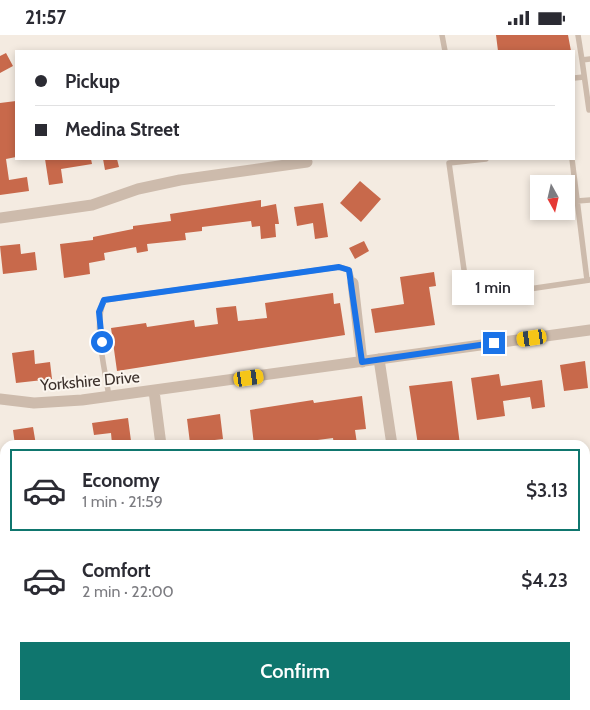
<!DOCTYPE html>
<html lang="en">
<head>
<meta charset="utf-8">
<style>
	:root { --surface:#fff; --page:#f2f2f3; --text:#2b2b33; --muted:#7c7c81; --line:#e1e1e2; --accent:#0f766e }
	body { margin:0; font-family:Cabin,sans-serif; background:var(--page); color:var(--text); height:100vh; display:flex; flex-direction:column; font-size:19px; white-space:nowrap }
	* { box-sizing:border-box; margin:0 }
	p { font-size:16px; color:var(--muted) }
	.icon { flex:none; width:28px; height:28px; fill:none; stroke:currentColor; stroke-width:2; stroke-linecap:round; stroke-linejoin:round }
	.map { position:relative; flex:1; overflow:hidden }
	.details { position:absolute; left:0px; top:405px; width:590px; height:270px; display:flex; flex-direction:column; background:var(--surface); border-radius:15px 15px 0 0; box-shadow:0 2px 8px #0003 }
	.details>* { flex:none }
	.top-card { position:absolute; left:15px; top:15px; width:560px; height:110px; border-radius:0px; box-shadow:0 2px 8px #0003; display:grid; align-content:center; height:110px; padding:0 20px; background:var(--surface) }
	.needle { width:32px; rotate:172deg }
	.tools { position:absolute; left:530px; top:140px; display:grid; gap:10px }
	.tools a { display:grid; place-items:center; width:45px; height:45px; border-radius:0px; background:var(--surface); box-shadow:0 2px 8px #0003; font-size:25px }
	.end { position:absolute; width:22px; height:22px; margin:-11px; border:6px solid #1a73e8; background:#fff; box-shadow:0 0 0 2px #fff }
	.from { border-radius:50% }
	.bubble { position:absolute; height:35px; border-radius:0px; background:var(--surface); box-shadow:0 2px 8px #0003; font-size:16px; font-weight:600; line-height:35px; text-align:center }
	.car { position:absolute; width:15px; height:30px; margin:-15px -8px; border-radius:6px; box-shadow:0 0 4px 1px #0007; background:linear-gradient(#f5c518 24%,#345 0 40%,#f5c518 0 76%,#345 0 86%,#f5c518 0) }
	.top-card b { display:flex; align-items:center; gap:18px; height:48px; font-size:19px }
	.top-card b+b { border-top:1px solid var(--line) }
	.top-card i { width:12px; height:12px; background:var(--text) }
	ul { padding:9px 0 0; list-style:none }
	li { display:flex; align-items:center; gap:15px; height:82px; margin:0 10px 8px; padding:0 10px; border:2px solid transparent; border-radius:0px }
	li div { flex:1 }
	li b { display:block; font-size:19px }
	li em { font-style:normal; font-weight:600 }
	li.current { border-color:var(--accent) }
	li>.icon { width:45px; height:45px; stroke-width:1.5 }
	.primary-button { display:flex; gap:10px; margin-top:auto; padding:10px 20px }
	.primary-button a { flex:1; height:58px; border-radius:0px; background:var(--accent); color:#fff; font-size:20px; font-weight:600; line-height:58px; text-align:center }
	.status { display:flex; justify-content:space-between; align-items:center; height:35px; padding:0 25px; background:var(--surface); direction:ltr }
	.status svg { height:14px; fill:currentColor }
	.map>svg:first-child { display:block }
	.building { fill:#c8694b }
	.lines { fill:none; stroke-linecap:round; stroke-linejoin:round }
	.lane { stroke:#cdbbac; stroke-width:5.5 }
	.street { stroke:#cdbbac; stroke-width:11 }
	.route { stroke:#1a73e8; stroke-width:6 }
	.labels { text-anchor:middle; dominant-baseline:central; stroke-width:4; stroke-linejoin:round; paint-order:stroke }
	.street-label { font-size:16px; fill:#3b302b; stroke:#fbf5ee }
</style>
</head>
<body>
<div class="status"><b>21:57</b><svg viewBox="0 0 49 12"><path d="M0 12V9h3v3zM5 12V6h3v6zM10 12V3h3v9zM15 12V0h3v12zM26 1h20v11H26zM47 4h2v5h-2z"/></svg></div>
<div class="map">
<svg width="590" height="675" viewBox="0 0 590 675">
	<rect width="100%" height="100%" fill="#f4ebe1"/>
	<!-- building -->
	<path class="building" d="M496 0H568L571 16H498Z
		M6 18 13 31 0 38V21Z
		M16 66V122L6 124 9 145 27 142 29 156 0 160V68Z
		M45 124H91L92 129 61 134 63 148 49 150Z
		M103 124H117L119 132 105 135Z
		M360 146 381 164 361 187 340 168Z
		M261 165V172L276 169 279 189H275L276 202 261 204 260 191 252 192 251 186 202 192V196L185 198 186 205 147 209 148 216 137 218 136 212 104 218 105 225 89 228 90 239 64 243 60 209 93 205V202L133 194V191L171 186 170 179Z
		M323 168 328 202 315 204 313 188 297 191 294 172Z
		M364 206 369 216 355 224 349 213Z
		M20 209 21 219 35 217 37 235 3 239 0 211Z
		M434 237 436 251 429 252 435 290 375 298 371 274 404 269 400 242Z
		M333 258 334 269 340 268 345 300 117 336 111 293 146 288 147 292 194 285 195 292 218 289 216 273 236 271 238 286 267 283 265 268Z
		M34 315 35 329 50 327 52 344 16 348 12 318Z
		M585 326 588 353 564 356 560 330Z
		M499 339 501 351 542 345 545 372 532 374 530 362 503 366 505 381 477 385 471 343Z
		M452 346 460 410H418L409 351Z
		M362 361 366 394 355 395 357 409 334 410 333 403 279 410H254L250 375 313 365 314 368Z
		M220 379 223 404 190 408 187 384Z
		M128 383 131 406 112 409 111 398 94 400 92 388Z
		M33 392 36 410H15L13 395Z"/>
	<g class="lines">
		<!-- lane -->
		<path class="lane" d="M442 0 445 16
			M578 0 582 25 590 24
			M582 25 589 75
			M574 43 584 42
			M486 124 449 128 468 263 590 245
			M572 124 587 245
			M577 166 590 165
			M109 362C105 333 93 291 104 265L339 232 349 235 353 248"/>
		<!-- street -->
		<path class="street" d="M0 183 92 170 138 154 180 145 307 127
			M353 248 362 327
			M379 324 392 410
			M154 356 161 410
			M0 364 34 368 82 365 590 295
			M585 500 590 499
			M0 549 5 591
			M15 670V675
			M192 670 193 675"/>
	</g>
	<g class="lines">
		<!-- route -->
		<path class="route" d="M102 307 99 277 104 265 339 232 349 235 362 327 494 308"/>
	</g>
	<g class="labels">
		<!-- street labels -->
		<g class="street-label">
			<text transform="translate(90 346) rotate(-5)">Yorkshire Drive</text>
		</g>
	</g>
</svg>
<div class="tools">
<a><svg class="needle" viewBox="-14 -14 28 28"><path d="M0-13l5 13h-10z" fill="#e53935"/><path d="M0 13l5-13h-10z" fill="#7c7c81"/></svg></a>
</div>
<i class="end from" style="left:102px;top:307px"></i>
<i class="end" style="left:494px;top:308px"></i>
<div class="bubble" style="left:452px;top:235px;width:82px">1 min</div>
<i class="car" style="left:532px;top:303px;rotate:262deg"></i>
<i class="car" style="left:249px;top:343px;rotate:82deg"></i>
<div class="top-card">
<b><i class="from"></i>Pickup</b>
<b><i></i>Medina Street</b>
</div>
<section class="details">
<ul>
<li class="current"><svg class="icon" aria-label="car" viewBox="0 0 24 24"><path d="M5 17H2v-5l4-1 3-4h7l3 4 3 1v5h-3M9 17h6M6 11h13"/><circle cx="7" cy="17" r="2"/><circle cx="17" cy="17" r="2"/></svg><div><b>Economy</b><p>1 min · 21:59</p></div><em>$3.13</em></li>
<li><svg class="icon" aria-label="car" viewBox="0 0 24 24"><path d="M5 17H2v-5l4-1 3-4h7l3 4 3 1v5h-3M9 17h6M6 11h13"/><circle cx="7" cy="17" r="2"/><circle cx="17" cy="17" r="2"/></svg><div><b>Comfort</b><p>2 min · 22:00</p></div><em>$4.23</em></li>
</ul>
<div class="primary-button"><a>Confirm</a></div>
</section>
</div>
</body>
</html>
